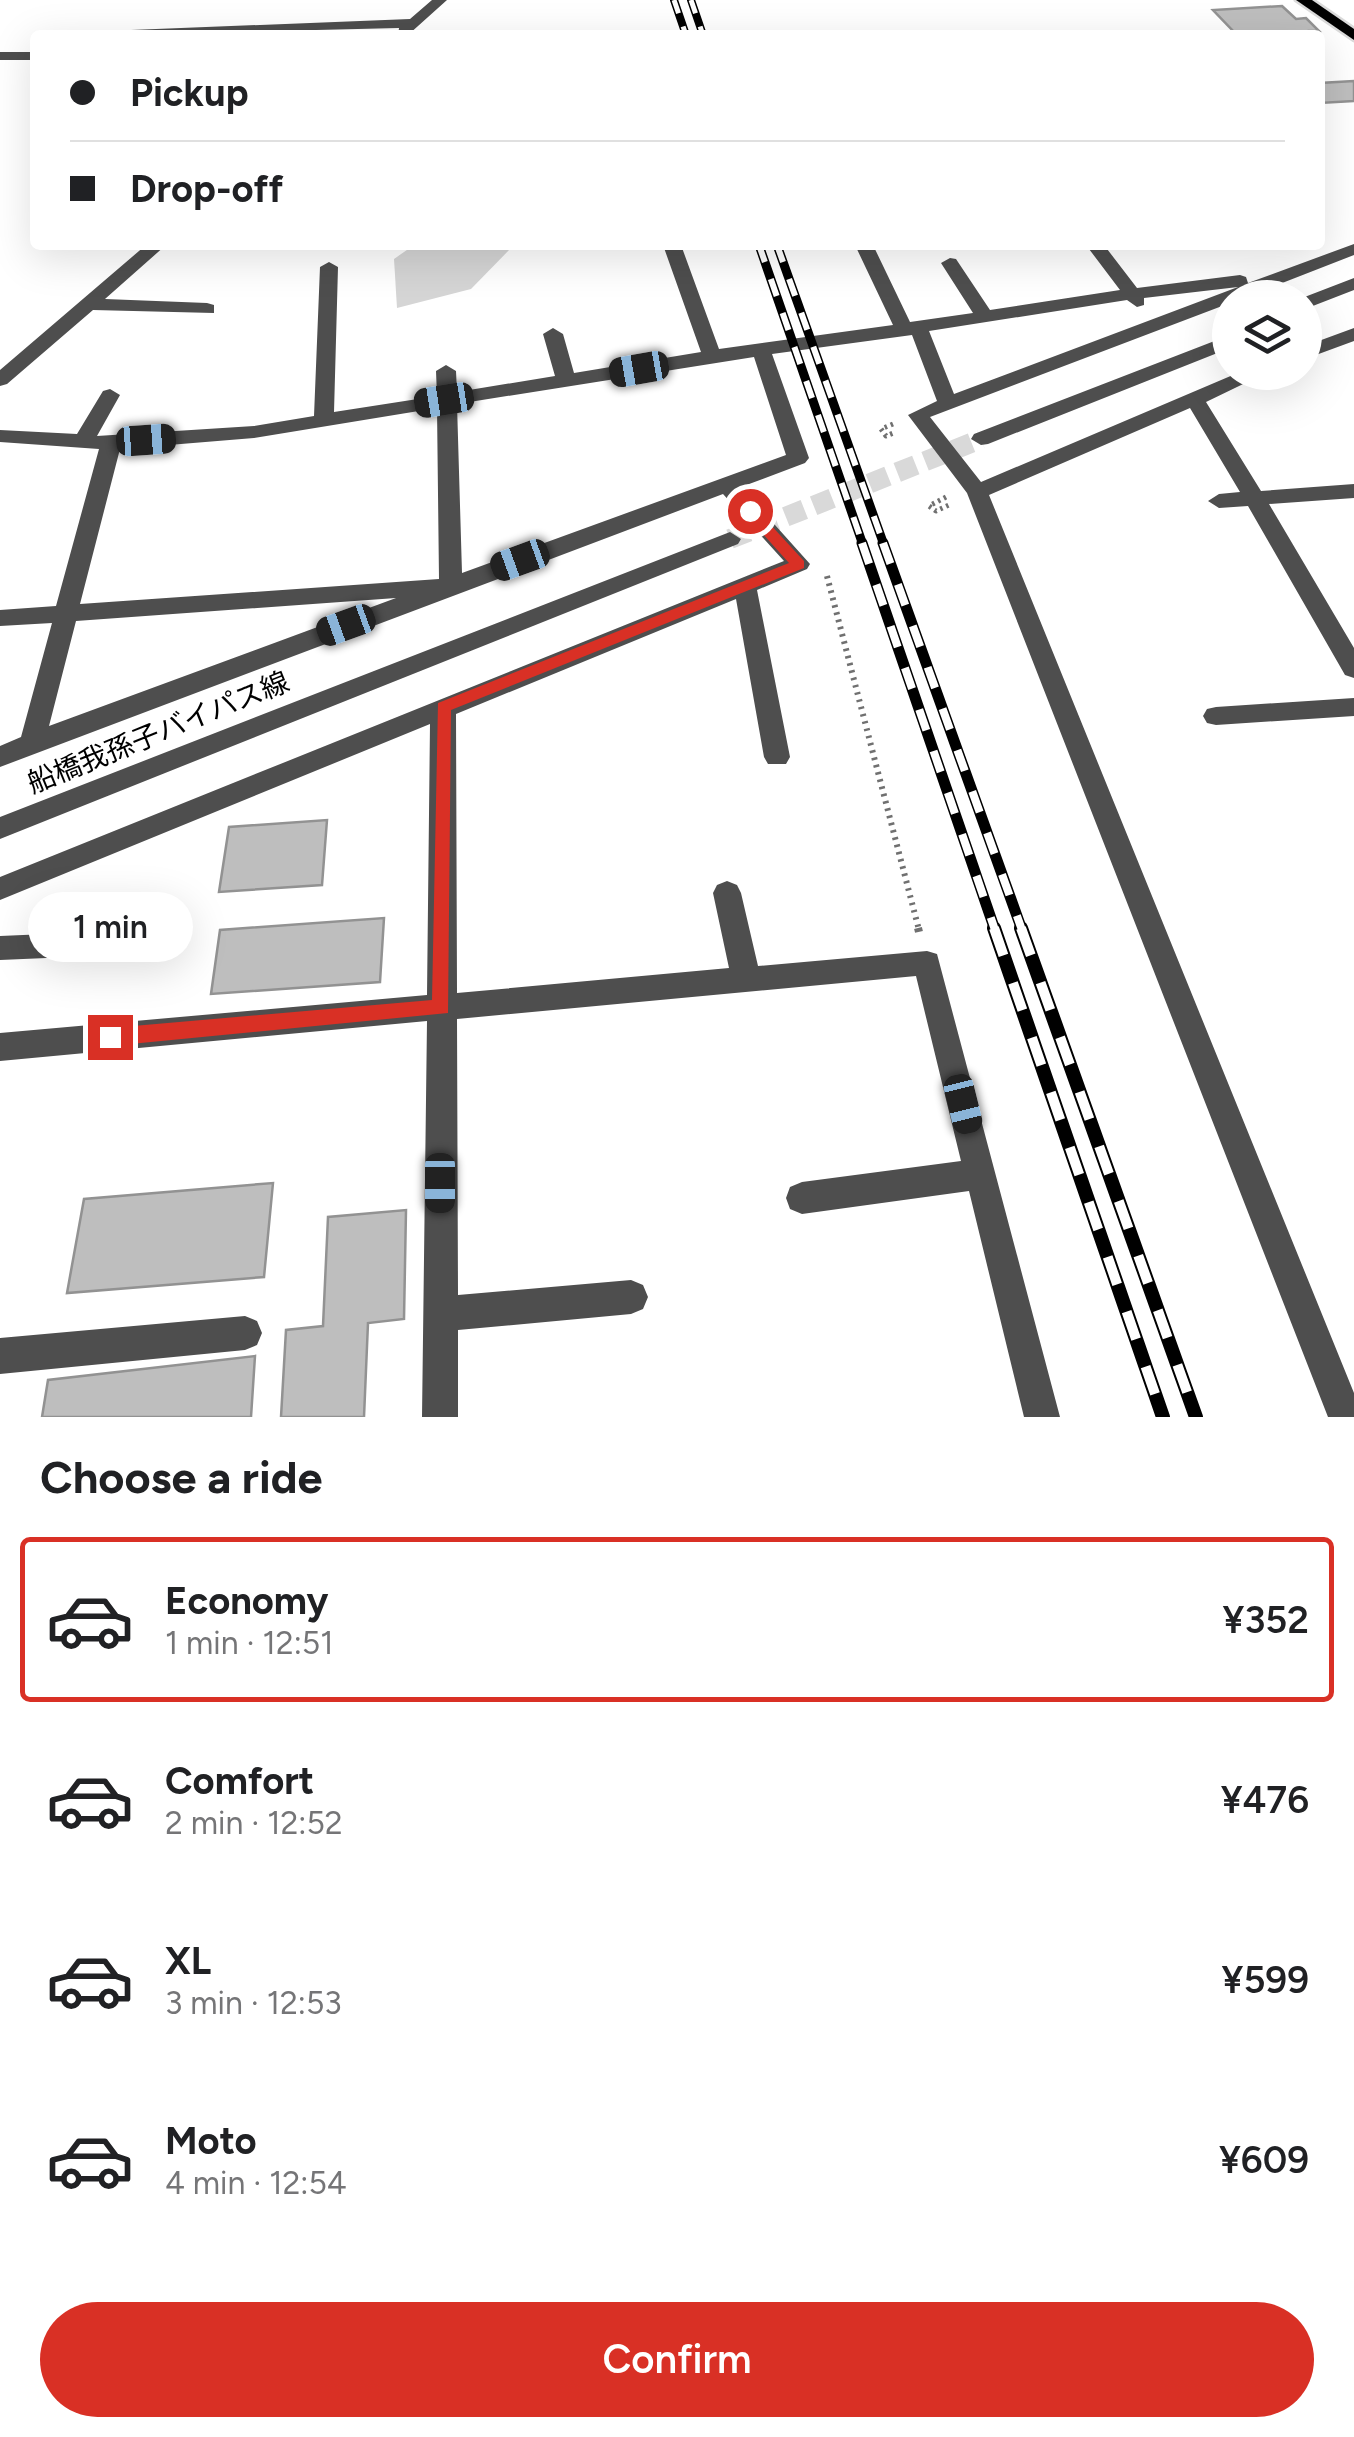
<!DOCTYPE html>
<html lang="en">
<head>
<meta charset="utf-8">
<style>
	:root { --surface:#fff; --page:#f2f2f2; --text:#202124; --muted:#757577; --line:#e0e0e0; --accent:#d93025 }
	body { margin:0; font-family:Figtree,"Noto Sans JP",sans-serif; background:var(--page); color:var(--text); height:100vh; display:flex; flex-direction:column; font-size:38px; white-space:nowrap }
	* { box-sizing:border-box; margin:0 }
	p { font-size:32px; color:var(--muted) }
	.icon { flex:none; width:55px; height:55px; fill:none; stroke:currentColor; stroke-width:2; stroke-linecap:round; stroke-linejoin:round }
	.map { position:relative; height:1417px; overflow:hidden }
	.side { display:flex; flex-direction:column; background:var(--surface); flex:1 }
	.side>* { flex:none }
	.banner { position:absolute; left:30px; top:30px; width:1295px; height:220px; border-radius:10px; box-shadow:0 10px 40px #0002; display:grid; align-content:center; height:220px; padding:0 40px; background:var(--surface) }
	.fabs { position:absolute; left:1212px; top:280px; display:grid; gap:20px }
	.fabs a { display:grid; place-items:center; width:110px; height:110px; border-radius:50%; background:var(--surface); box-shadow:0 10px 40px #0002; font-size:50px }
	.end { position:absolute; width:45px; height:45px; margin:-22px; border:12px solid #d93025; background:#fff; box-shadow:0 0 0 5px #fff }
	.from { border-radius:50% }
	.bubble { position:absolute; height:70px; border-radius:35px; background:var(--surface); box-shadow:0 10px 40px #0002; font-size:32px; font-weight:600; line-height:70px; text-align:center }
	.car { position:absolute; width:30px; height:60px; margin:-30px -15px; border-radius:12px; box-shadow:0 0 8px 2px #0007; background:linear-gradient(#222 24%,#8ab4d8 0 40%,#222 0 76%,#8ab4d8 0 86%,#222 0) }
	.banner b { display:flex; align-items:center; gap:35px; height:95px; font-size:38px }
	.banner b+b { border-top:2px solid var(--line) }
	.banner i { width:25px; height:25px; background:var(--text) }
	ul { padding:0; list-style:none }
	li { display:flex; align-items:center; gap:30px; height:165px; margin:0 20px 15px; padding:0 20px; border:5px solid transparent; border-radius:10px }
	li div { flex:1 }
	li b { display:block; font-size:38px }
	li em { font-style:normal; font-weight:600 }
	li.on { border-color:var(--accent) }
	li>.icon { width:90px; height:90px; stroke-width:1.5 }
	h2 { padding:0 40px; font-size:45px; line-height:120px }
	.cta { display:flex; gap:20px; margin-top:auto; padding:20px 40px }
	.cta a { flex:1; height:115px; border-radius:60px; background:var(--accent); color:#fff; font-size:40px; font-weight:600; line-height:115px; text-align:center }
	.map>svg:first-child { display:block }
	.green { fill:#d5d5d5 }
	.building { fill:#bebebe; stroke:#929292; stroke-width:2.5 }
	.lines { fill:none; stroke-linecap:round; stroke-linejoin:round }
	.minor-tunnel { stroke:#d9d9d9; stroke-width:20; stroke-dasharray:20 10; stroke-linecap:butt }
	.major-casing { stroke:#dbdbdb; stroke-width:5 }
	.path-far2 { stroke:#707070; stroke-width:5; stroke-dasharray:2.5 4; stroke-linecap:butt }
	.path-far1 { stroke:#707070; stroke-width:6; stroke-dasharray:2.5 5; stroke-linecap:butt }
	.path { stroke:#707070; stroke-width:8; stroke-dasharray:4 6; stroke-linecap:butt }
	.minor { fill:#4e4e4e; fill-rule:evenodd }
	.major { fill:#000; fill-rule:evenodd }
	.rail-far3-casing { stroke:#000; stroke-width:8 }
	.rail-far2-casing { stroke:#000; stroke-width:9 }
	.rail-far1-casing { stroke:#000; stroke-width:11 }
	.rail-casing { stroke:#000; stroke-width:14 }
	.rail-far3 { stroke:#fff; stroke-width:5; stroke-dasharray:14; stroke-linecap:butt }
	.rail-far2 { stroke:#fff; stroke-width:6; stroke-dasharray:18; stroke-linecap:butt }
	.rail-far1 { stroke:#fff; stroke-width:8; stroke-dasharray:22; stroke-linecap:butt }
	.rail { stroke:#fff; stroke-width:10; stroke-dasharray:29; stroke-linecap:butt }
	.route { fill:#d93025 }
	.labels { text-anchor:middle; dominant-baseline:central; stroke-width:10; stroke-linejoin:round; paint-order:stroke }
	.street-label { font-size:28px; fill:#000; stroke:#fff }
</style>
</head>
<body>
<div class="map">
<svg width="1354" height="1417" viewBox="0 0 1354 1417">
	<rect width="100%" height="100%" fill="#fff"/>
	<!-- green -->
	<path class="green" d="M414 245H514L471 289 397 308 394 259Z"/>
	<!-- building -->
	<path class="building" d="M1282 6 1296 19 1306 18 1319 31H1310L1313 35H1237L1213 10Z
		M1354 81V101L1320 103V83Z
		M327 820 322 885 219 892 229 827Z
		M384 918 380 982 211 994 220 930Z
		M273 1183 264 1277 67 1293 84 1199Z
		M406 1210 404 1319 368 1323 364 1417H281L286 1330 323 1326 328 1217Z
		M255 1356 251 1417H42L48 1380Z"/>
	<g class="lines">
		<!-- minor-tunnel -->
		<path class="minor-tunnel" d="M730 539 981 439"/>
		<defs>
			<path id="major" d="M1296 0H1312L1354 29V40Z"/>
		</defs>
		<!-- major casing -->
		<use href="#major" class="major-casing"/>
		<!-- path-far2 -->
		<path class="path-far2" d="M893 424 881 429 886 436 896 432
			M946 497 929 506 936 511 949 505"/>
		<!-- path-far1 -->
		<path class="path-far1" d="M827 576 919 930"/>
		<!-- path -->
		<path class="path" d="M918 928 919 932"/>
		<!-- minor -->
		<path class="minor" d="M432 0H447L408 35H398L399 28 99 35 106 31 410 19Z
			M0 52H35V60H0Z
			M1354 244V255L1244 298H1230V303L930 417 981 482 1240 372H1268L1206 402 1261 491 1354 484V498L1269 504 1354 648V678L1345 675 1248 506 1219 508 1208 501 1219 494 1240 492 1190 408 989 495 1354 1393V1417H1328L967 493 908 415 937 401 912 335 772 354 809 458 805 463 741 487 810 564 807 569 757 590 790 757 786 764H768L764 757 736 599 456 714 457 993 729 968 713 893 717 885 727 881 737 885 741 893 758 966 927 951 937 954 1060 1417H1024L969 1191 802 1214 790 1209 786 1198 790 1187 802 1182 961 1161 916 976 457 1019 458 1295 631 1280 643 1285 648 1297 643 1309 631 1314 458 1330V1417H422L427 1021 0 1061V1033L427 995 430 724 0 900V877L784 561 723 494 0 767V746L21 737 52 623 0 626V610L56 606 99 449 0 442V430L77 434 103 391 110 389 120 395 97 436 254 426 314 416 320 267 329 262 338 267 334 412 437 396 436 371 446 365 456 371 457 392 555 376 543 334 553 328 563 334 574 373 701 352 663 245H681L719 349 893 325 855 245H873L910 322 973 313 941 263 950 258 956 259 990 310 1120 290 1086 245H1104L1137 288 1240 275 1246 277 1248 283ZM1238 287 954 394 929 331 1127 300 1137 307 1144 305V298ZM754 357 786 455 462 573 457 404ZM437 408 439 579 80 604 120 449 254 438ZM396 598 49 726 76 621Z
			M146 245H166L105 299 207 303 214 305V313L93 310 7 384 0 386V370Z
			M1354 278V290L1305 309 1302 298Z
			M1354 328V341L1305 359V346Z
			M1230 335V348L988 444 981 445 971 439 974 434Z
			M730 532 741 539 738 544 0 839V817Z
			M1354 698V716L1216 725 1207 723 1203 716 1207 709 1216 707Z
			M116 931 126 934 130 943 126 952 116 955 0 960V936Z
			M245 1316 257 1321 262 1333 257 1345 245 1350 0 1374V1338Z"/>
		<!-- major -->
		<use href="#major" class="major"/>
		<defs>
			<path id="rail-far3" d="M674 0 686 35
				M691 0 703 35"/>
			<path id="rail-far2" d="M759 245 863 545
				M777 245 884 545"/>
			<path id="rail-far1" d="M862 543 995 930
				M883 543 1022 930"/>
			<path id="rail" d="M994 928 1163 1417
				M1021 928 1196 1417"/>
		</defs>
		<!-- rail-far3 casing -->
		<use href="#rail-far3" class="rail-far3-casing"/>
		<!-- rail-far2 casing -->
		<use href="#rail-far2" class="rail-far2-casing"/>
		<!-- rail-far1 casing -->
		<use href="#rail-far1" class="rail-far1-casing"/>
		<!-- rail casing -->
		<use href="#rail" class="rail-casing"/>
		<!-- rail-far3 -->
		<use href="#rail-far3" class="rail-far3"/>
		<!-- rail-far2 -->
		<use href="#rail-far2" class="rail-far2"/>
		<!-- rail-far1 -->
		<use href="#rail-far1" class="rail-far1"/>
		<!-- rail -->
		<use href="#rail" class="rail"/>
	</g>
	<!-- route -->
	<path class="route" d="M745 508H755L804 561V568L451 710 448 1013 110 1046 103 1043V1031L110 1028 432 1000 438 703 789 563 745 514Z"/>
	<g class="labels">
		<!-- street labels -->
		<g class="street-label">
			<text transform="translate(158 732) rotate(-22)">船橋我孫子バイパス線</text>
		</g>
	</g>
</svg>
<div class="fabs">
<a><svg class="icon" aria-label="layers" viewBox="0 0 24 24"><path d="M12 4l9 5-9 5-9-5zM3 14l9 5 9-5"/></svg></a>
</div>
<i class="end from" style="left:750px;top:511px"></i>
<i class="end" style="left:110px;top:1037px"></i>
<div class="bubble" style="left:28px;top:892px;width:165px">1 min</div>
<i class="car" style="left:639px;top:369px;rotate:260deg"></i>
<i class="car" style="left:444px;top:400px;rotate:261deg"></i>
<i class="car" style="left:146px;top:440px;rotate:86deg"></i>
<i class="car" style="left:520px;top:560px;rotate:250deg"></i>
<i class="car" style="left:346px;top:625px;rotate:250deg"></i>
<i class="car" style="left:963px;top:1104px;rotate:166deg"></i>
<i class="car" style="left:440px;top:1183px;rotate:180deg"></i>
<div class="banner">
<b><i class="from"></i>Pickup</b>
<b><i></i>Drop-off</b>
</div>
</div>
<section class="side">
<h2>Choose a ride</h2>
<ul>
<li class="on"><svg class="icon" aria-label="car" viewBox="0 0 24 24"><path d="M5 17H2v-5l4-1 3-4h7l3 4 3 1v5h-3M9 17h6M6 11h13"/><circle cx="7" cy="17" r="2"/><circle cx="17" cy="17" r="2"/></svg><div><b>Economy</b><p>1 min · 12:51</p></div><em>¥352</em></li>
<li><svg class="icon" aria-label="car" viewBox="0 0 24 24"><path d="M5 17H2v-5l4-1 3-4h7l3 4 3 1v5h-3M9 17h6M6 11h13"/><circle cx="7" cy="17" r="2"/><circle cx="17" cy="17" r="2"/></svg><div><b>Comfort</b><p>2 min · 12:52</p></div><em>¥476</em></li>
<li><svg class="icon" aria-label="car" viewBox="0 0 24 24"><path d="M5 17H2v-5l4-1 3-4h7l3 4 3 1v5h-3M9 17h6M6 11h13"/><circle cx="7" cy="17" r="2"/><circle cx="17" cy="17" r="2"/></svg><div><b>XL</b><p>3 min · 12:53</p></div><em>¥599</em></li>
<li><svg class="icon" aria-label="car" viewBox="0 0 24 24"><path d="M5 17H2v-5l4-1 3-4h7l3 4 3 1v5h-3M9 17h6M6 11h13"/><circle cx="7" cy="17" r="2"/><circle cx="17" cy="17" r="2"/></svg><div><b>Moto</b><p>4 min · 12:54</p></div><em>¥609</em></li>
</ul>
<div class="cta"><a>Confirm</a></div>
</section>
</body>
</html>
